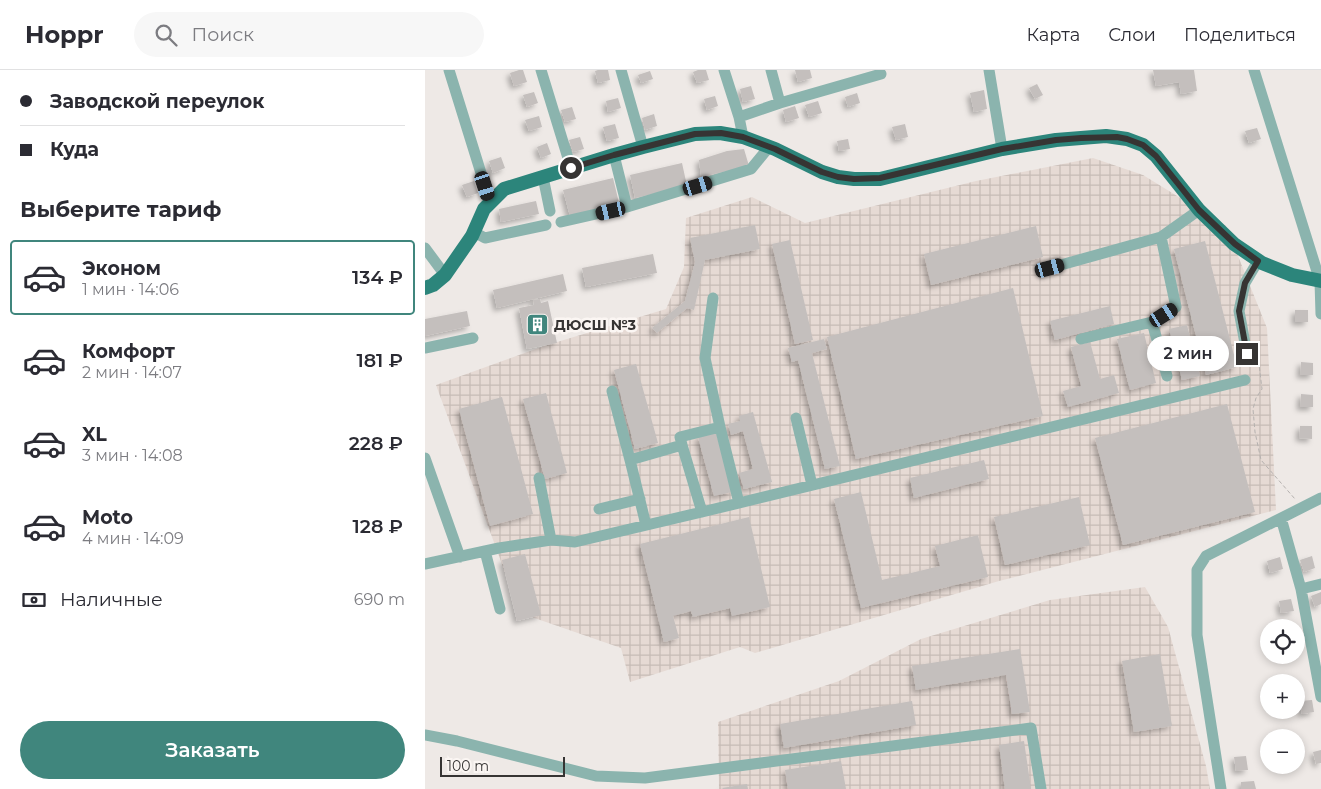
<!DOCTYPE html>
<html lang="ru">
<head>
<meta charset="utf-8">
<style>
	:root { --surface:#fff; --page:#f7f7f7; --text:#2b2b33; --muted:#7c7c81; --line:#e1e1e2; --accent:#40867d }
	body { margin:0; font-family:Montserrat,sans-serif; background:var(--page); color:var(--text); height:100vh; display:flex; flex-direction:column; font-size:19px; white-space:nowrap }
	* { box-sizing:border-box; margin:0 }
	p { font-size:16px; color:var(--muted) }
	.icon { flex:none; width:28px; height:28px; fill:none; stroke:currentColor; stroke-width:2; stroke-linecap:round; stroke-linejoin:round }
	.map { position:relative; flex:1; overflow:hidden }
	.panel { display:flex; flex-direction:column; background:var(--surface); width:425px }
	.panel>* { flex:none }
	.guide { display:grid; align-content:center; height:110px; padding:0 20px; background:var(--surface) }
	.tools { position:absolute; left:835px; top:549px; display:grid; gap:10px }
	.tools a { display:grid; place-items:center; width:45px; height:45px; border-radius:50%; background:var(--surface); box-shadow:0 2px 8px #0003; font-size:25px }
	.scale { position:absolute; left:15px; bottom:12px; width:125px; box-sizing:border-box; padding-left:5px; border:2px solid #363433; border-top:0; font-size:14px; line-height:18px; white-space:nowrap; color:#363433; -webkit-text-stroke:4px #fbf6f3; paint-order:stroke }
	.end { position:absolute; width:22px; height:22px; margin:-11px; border:6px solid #363433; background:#fff; box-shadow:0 0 0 2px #fff }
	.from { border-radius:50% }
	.bubble { position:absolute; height:35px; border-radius:18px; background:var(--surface); box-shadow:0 2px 8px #0003; font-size:16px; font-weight:600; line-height:35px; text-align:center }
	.car { position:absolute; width:15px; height:30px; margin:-15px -8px; border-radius:6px; box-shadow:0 0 4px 1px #0007; background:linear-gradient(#222 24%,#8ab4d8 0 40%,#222 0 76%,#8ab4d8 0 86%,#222 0) }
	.guide b { display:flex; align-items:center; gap:18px; height:48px; font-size:19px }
	.guide b+b { border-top:1px solid var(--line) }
	.guide i { width:12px; height:12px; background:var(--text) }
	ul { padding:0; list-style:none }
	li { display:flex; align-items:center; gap:15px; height:75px; margin:0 10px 8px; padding:0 10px; border:2px solid transparent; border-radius:5px }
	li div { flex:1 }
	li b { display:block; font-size:19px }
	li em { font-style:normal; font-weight:600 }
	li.active { border-color:var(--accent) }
	li>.icon { width:45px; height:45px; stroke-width:1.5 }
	h2 { padding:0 20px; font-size:22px; line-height:60px }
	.pay { display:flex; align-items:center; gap:12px; height:55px; padding:0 20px; font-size:19px }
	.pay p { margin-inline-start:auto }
	.button { display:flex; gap:10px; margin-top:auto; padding:10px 20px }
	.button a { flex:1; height:58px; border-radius:30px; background:var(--accent); color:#fff; font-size:20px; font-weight:600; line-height:58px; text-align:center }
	header { display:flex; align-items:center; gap:30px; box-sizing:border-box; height:70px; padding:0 25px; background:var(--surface); border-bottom:1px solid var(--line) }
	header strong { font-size:24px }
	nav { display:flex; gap:28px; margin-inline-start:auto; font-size:18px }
	.search { width:350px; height:45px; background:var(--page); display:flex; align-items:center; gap:12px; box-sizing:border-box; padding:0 18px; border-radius:28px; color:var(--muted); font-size:19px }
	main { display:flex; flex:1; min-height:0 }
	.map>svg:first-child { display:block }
	.industrial { fill:url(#industrial-grid) }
	.building { fill:#c4bfbd; filter:url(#shadow) }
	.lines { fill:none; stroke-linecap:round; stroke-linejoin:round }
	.path { stroke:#b5b1af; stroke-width:1; stroke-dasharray:4 2.5; stroke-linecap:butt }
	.minor { stroke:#8bb4ae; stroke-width:11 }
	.major { stroke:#2c857b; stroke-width:14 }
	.route { stroke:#363433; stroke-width:6 }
	.labels { text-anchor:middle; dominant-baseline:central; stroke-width:5; stroke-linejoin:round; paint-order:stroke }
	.poi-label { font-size:14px; font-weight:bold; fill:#363433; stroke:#fbf6f3; text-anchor:start }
</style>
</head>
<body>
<header>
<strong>Hoppr</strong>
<div class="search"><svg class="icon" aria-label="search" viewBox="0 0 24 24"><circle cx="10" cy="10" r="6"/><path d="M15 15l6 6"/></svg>Поиск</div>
<nav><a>Карта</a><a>Слои</a><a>Поделиться</a></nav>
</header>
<main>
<section class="panel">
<div class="guide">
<b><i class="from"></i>Заводской переулок</b>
<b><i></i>Куда</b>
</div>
<h2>Выберите тариф</h2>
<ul>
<li class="active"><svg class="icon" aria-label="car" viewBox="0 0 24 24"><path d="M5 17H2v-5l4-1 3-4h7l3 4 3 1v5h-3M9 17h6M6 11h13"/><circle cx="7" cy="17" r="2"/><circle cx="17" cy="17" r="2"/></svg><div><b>Эконом</b><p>1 мин · 14:06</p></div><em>134 ₽</em></li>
<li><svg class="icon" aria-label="car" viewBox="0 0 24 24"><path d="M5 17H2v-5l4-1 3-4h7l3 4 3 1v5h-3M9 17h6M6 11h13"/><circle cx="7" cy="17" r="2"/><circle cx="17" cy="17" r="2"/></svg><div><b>Комфорт</b><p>2 мин · 14:07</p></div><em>181 ₽</em></li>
<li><svg class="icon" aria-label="car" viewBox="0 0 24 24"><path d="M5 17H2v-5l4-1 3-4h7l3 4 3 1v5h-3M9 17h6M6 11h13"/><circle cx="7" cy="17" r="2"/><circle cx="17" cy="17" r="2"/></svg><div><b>XL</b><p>3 мин · 14:08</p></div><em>228 ₽</em></li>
<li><svg class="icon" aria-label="car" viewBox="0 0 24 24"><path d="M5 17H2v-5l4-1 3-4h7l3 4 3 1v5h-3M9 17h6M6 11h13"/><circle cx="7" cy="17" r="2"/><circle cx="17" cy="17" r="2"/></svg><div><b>Moto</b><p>4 мин · 14:09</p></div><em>128 ₽</em></li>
</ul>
<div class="pay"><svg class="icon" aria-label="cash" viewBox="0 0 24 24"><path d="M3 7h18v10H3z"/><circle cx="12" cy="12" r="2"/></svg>Наличные<p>690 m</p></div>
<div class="button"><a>Заказать</a></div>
</section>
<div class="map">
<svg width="896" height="719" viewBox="0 0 896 719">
	<defs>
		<pattern id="industrial-grid" width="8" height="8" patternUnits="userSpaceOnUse" patternTransform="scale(1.25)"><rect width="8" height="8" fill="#e6dad4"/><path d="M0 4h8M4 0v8" fill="none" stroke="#c6bcb6"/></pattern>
		<filter id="shadow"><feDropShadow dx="-3.5" dy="3.5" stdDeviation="2.5" flood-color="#0004"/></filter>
	</defs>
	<rect width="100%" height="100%" fill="#eee9e6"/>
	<!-- industrial -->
	<path class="industrial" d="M668 88 718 105 801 156 842 258 851 440 574 511 330 583 315 577 205 612 196 578 95 543 11 315 119 276 241 239 259 197 261 148 327 127 380 153 551 111Z
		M720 517 743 557 781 696 785 719H294L293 652 414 611 496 569 625 530Z"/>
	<!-- building -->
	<path class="building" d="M94 0H98L102 12 89 16 85 3Z
		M173 0H183L185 10 173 13 170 1Z
		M273 0H281L284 10 272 13 268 2Z
		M370 0H385L387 8 373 12Z
		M728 0H769L772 21 756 24 754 12 731 16Z
		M225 1 228 9 216 13 213 5Z
		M612 14 618 25 610 29 604 18Z
		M326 16 330 29 318 32 315 19Z
		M559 20 562 39 549 42 545 23Z
		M109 22 113 33 102 37 98 25Z
		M432 23 435 33 423 37 420 27Z
		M290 26 293 36 282 40 279 29Z
		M193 28 196 38 183 42 181 31Z
		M393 31 397 43 384 47 380 35Z
		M370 36 374 48 361 52 358 40Z
		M147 37 151 49 140 52 136 40Z
		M229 44 232 56 220 60 217 48Z
		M114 46 117 57 104 61 100 50Z
		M190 54 194 68 182 71 178 57Z
		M480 54 483 67 471 70 467 57Z
		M832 58 836 69 824 73 820 61Z
		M155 67 159 79 148 82 144 70Z
		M423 69 425 79 414 81 412 71Z
		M122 73 126 84 116 88 112 77Z
		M319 79 324 96 276 107 274 90 302 81Z
		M76 87 80 98 68 103 64 91Z
		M257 93 262 116 210 128 205 105Z
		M188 108 194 133 145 146 138 120Z
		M49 111 53 123 42 127 37 115Z
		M111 131 114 144 76 152 74 139Z
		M330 155 335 179 280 190 269 240 262 238 232 263 227 258 260 231 270 192 265 168Z
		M611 156 618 187 506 215 499 184Z
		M365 170 388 270 370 274 347 174Z
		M780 171 812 297 781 305 749 179Z
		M228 184 232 203 161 217 157 198Z
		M138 204 142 221 72 238 68 220Z
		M588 218 618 346 431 389 402 267Z
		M115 229 116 233 123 231 132 273 102 279 94 238 109 235 108 230Z
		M685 236 689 254 630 270 625 251Z
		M870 240H883V252H870Z
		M42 241 45 256 0 266V249Z
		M762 255 775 306 757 310 744 259Z
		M719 263 731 313 705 320 692 269Z
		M399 269 402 279 387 283 415 396 400 399 373 290 367 292 363 278Z
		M665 272 675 309 689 305 694 323 643 337 638 321 656 316 646 277Z
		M876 292 888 293V305H875Z
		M211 294 233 373 210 379 189 300Z
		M121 323 142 403 120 409 98 329Z
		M876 324 888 325V337H875Z
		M77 327 108 444 65 456 34 339Z
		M802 334 830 442 698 475 670 368Z
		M328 342 347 412 319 419 314 403 328 399 318 361 306 365 303 354 315 351 314 346Z
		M875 356H887V369L874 368Z
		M291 362 307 422 289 426 273 367Z
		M559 390 564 409 489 428 485 408Z
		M436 422 457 510 515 496 510 476 553 465 563 507 436 538 409 429Z
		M654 427 665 475 580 495 569 447Z
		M324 447 345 537 307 546 305 538 268 547 266 541 248 546 254 568 239 572 215 474Z
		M100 484 116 545 92 551 77 490Z
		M887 486 890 498 879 502 875 490Z
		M855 487 858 499 845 503 842 491Z
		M896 522V534L890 537 886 526Z
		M866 529 869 541 856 543 854 531Z
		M595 579 605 642 587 644 581 605 491 620 487 596Z
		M735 584 747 656 709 662 697 591Z
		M887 630 889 642 877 644 875 631Z
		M487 631 491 655 359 678 355 654Z
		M599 671 606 719H580L574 675Z
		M896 680V693L891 694 888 682Z
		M821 686 823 700 811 701 809 687Z
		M416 691 421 719H363L360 700Z
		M829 711 831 719H816V712Z
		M322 714 323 719H298L297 718Z"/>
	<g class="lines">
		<!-- path -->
		<path class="path" d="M831 286H833L837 319 831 328 828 339 830 362 836 390 870 429"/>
		<!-- minor -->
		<path class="minor" d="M24 0 65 132
			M116 0 146 98
			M196 0 218 77
			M299 0 314 47 318 67
			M346 0 355 33
			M564 0 577 79
			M829 0 895 211 896 244
			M314 47 355 33 456 4
			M189 85 202 137
			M118 107 125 141
			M136 152 202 137 326 99 344 77
			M49 162 60 168 121 155
			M0 178 20 205
			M625 198 736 167 774 140
			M288 228 280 288 295 357
			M727 252 742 306
			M656 269 727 252 751 237 736 167
			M0 278 48 268
			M822 284 814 241 820 213 833 191
			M187 321 205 390 257 375 277 442
			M371 348 387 415
			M257 375 255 367 295 357 314 433
			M0 388 35 487
			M205 390 221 455
			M114 408 126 470
			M174 439 215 429
			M856 448 876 519
			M60 481 75 539
			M0 494 74 478 126 470 150 472 277 442 820 310
			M896 514 876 519 896 627
			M0 665 32 671 171 706 220 708 606 658 616 719
			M796 719 772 565V500L781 486 896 428"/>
		<!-- major -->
		<path class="major" d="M0 218 8 215 20 205 47 166 59 139 79 119 189 85 218 77 270 64 295 63 318 67 350 79 397 102 413 107 429 109H455L577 79 631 70 681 66 702 69 718 75 731 86 774 140 809 174 837 193 867 205 896 211"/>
	</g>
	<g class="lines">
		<!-- route -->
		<path class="route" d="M146 98 189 85 270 64 296 63 318 67 350 79 397 102 413 107 429 109 455 108 577 79 631 70 656 68 692 67 702 69 718 75 731 86 774 140 810 174 833 191 820 213 814 241 822 284"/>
	</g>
	<!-- icons -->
	<defs>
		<symbol id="building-square" viewBox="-11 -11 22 22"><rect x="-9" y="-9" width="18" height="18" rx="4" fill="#40867d" stroke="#fbf6f3"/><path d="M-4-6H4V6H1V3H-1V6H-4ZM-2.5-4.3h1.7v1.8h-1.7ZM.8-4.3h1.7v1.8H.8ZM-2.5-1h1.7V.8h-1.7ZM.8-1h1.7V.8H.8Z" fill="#fff"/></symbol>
	</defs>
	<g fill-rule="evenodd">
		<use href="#building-square" x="100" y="242" width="25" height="25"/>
	</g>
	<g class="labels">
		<!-- poi labels -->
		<g class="poi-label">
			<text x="129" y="255">ДЮСШ №3</text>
		</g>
	</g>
</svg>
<div class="tools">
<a><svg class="icon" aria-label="locate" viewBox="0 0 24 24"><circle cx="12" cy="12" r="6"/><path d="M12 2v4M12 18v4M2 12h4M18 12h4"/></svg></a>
<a>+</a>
<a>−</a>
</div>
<div class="scale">100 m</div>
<i class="end from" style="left:146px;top:98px"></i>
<i class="end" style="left:822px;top:284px"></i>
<div class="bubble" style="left:722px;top:266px;width:82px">2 мин</div>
<i class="car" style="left:60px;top:116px;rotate:162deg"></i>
<i class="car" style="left:273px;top:116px;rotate:73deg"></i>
<i class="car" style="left:186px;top:141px;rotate:257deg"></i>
<i class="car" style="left:625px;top:198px;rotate:75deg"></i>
<i class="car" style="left:739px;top:245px;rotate:58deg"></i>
</div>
</main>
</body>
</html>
